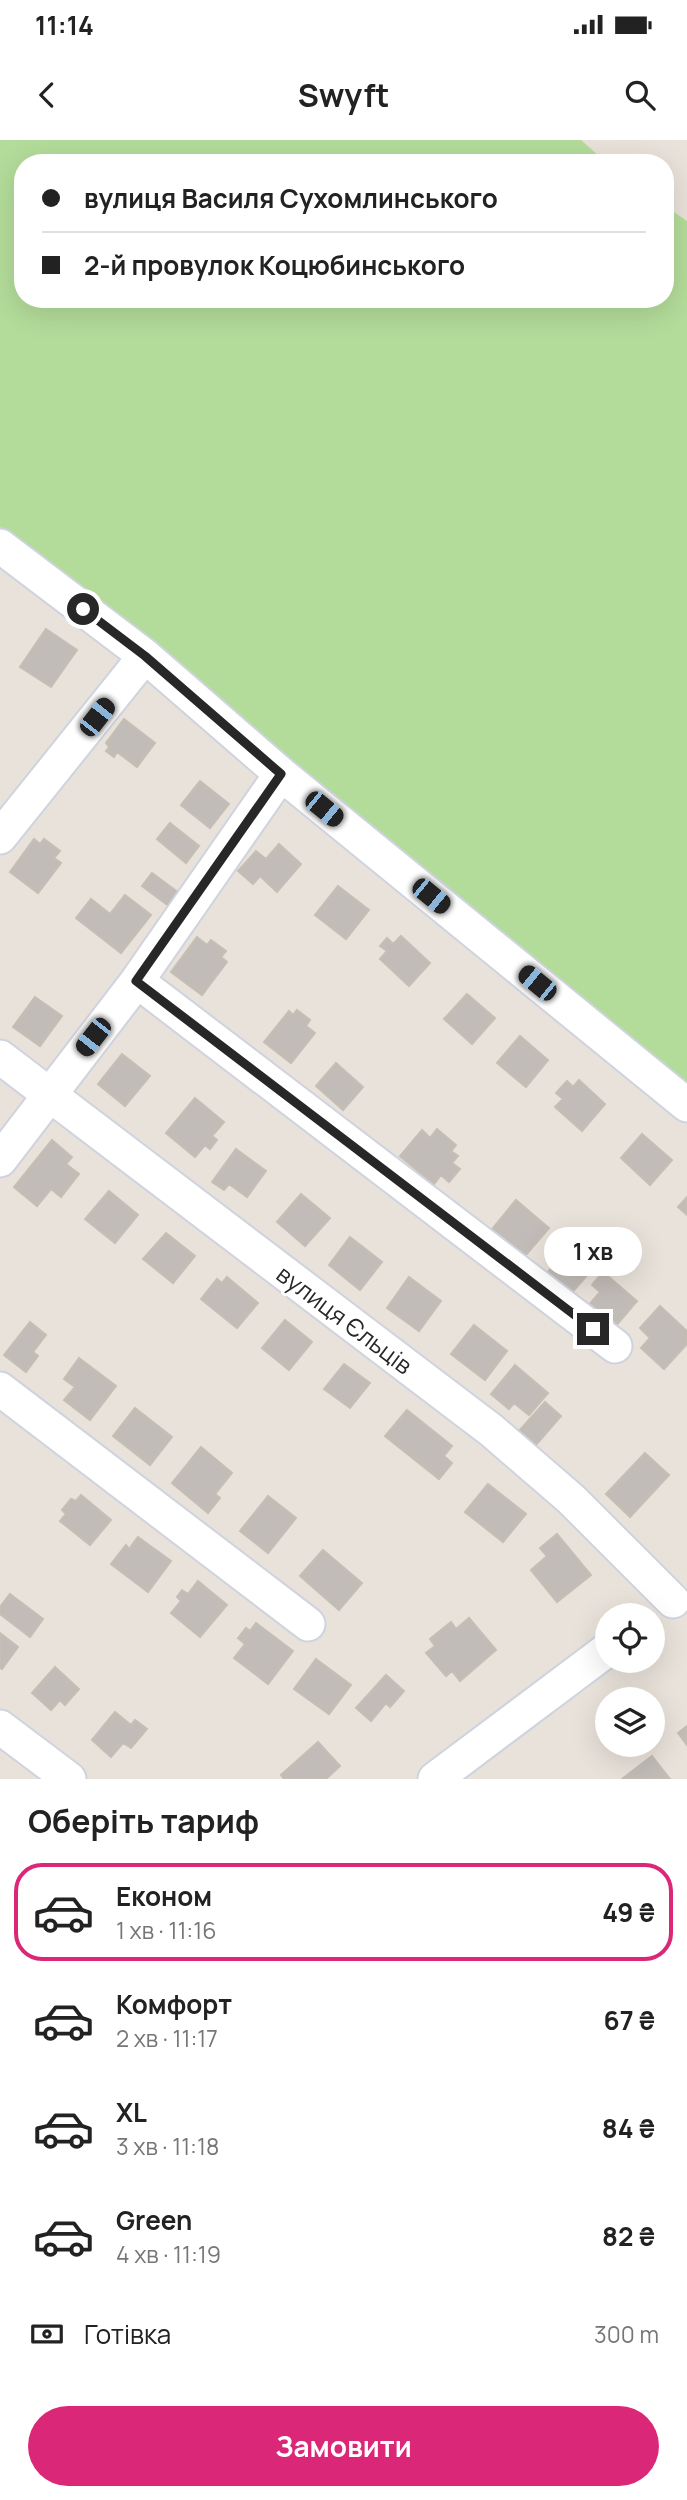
<!DOCTYPE html>
<html lang="uk">
<head>
<meta charset="utf-8">
<style>
	:root { --surface:#fff; --page:#f2f2f2; --text:#222; --muted:#767676; --line:#e0e0e0; --accent:#db2777 }
	body { margin:0; font-family:Manrope,sans-serif; background:var(--page); color:var(--text); height:100vh; display:flex; flex-direction:column; font-size:26px; white-space:nowrap }
	* { box-sizing:border-box; margin:0 }
	p { font-size:23px; color:var(--muted) }
	.icon { flex:none; width:38px; height:38px; fill:none; stroke:currentColor; stroke-width:2; stroke-linecap:round; stroke-linejoin:round }
	.map { position:relative; height:1639px; overflow:hidden }
	.details { display:flex; flex-direction:column; background:var(--surface); flex:1 }
	.details>* { flex:none }
	.guide { position:absolute; left:14px; top:14px; width:660px; height:154px; border-radius:28px; box-shadow:0 7px 28px #0002; display:grid; align-content:center; height:154px; padding:0 28px; background:var(--surface) }
	.controls { position:absolute; left:595px; top:1463px; display:grid; gap:14px }
	.controls a { display:grid; place-items:center; width:70px; height:70px; border-radius:50%; background:var(--surface); box-shadow:0 7px 28px #0002; font-size:35px }
	.end { position:absolute; width:32px; height:32px; margin:-16px; border:9px solid #272727; background:#fff; box-shadow:0 0 0 4px #fff }
	.from { border-radius:50% }
	.bubble { position:absolute; height:49px; border-radius:24px; background:var(--surface); box-shadow:0 7px 28px #0002; font-size:23px; font-weight:700; line-height:49px; text-align:center }
	.car { position:absolute; width:21px; height:42px; margin:-21px -10px; border-radius:9px; box-shadow:0 0 5px 2px #0007; background:linear-gradient(#222 24%,#8ab4d8 0 40%,#222 0 76%,#8ab4d8 0 86%,#222 0) }
	.guide b { display:flex; align-items:center; gap:24px; height:66px; font-size:26px }
	.guide b+b { border-top:2px solid var(--line) }
	.guide i { width:18px; height:18px; background:var(--text) }
	ul { padding:0; list-style:none }
	li { display:flex; align-items:center; gap:21px; height:98px; margin:0 14px 10px; padding:0 14px; border:4px solid transparent; border-radius:28px }
	li div { flex:1 }
	li b { display:block; font-size:26px }
	li em { font-style:normal; font-weight:700 }
	li.active { border-color:var(--accent) }
	li>.icon { width:63px; height:63px; stroke-width:1.5 }
	h2 { padding:0 28px; font-size:32px; line-height:84px }
	.pay { display:flex; align-items:center; gap:18px; height:77px; padding:0 28px; font-size:26px }
	.pay p { margin-inline-start:auto }
	.action { display:flex; gap:14px; margin-top:auto; padding:14px 28px }
	.action a { flex:1; height:80px; border-radius:42px; background:var(--accent); color:#fff; font-size:28px; font-weight:700; line-height:80px; text-align:center }
	.status { display:flex; justify-content:space-between; align-items:center; height:49px; padding:0 35px; background:var(--surface); direction:ltr }
	.status svg { height:19px; fill:currentColor }
	header { display:flex; justify-content:space-between; align-items:center; height:91px; padding:0 28px; background:var(--surface); font-size:32px; font-weight:700 }
	.map>svg:first-child { display:block }
	.green { fill:#b3dc9a }
	.building { fill:#c1bcb7; stroke:#c4beb4; stroke-width:2 }
	.lines { fill:none; stroke-linecap:round; stroke-linejoin:round }
	.minor-casing { stroke:#cfd3df; stroke-width:37 }
	.minor { stroke:#fff; stroke-width:33 }
	.route { stroke:#272727; stroke-width:9 }
	.labels { text-anchor:middle; dominant-baseline:central; stroke-width:6; stroke-linejoin:round; paint-order:stroke }
	.street-label { font-size:24px; fill:#272727; stroke:#fff }
</style>
</head>
<body>
<div class="status"><b>11:14</b><svg viewBox="0 0 49 12"><path d="M0 12V9h3v3zM5 12V6h3v6zM10 12V3h3v9zM15 12V0h3v12zM26 1h20v11H26zM47 4h2v5h-2z"/></svg></div>
<header><svg class="icon" aria-label="back" viewBox="0 0 24 24"><path d="M15 5l-7 7 7 7"/></svg>Swyft<svg class="icon" aria-label="search" viewBox="0 0 24 24"><circle cx="10" cy="10" r="6"/><path d="M15 15l6 6"/></svg></header>
<div class="map">
<svg width="687" height="1639" viewBox="0 0 687 1639">
	<rect width="100%" height="100%" fill="#e9e2da"/>
	<!-- green -->
	<path class="green" d="M0 0H581L607 23H23V159H665V66L687 81V954L170 525 102 462 0 387Z"/>
	<!-- building -->
	<path class="building" d="M46 489 77 510 51 547 20 527Z
		M124 579 155 603 137 627 117 612 114 617 106 611 109 607 106 603Z
		M200 641 229 664 210 688 181 665Z
		M170 683 199 706 186 723 157 699Z
		M34 699 40 704 44 699 60 711 54 718 61 723 38 753 10 732Z
		M279 704 301 724 277 752 260 736 253 744 238 731 256 711 266 719Z
		M152 733 179 753 169 766 142 746Z
		M338 746 369 770 346 799 315 775Z
		M125 755 151 775 121 813 76 778 91 759 110 774Z
		M401 796 430 823 409 846 380 819 387 811 380 806 387 798 393 804Z
		M197 797 207 805 211 800 226 811 221 817 227 822 202 855 171 832Z
		M467 854 495 878 472 904 444 879Z
		M35 857 62 876 40 906 13 887Z
		M297 870 310 880 306 886 315 893 291 923 264 902 289 871 293 875Z
		M520 896 548 920 526 947 497 923Z
		M122 914 150 936 125 966 98 944Z
		M336 923 363 947 343 970 316 946Z
		M579 940 605 964 582 991 555 967 563 959 556 953 567 941 573 947Z
		M195 958 224 982 212 996 217 1000 210 1009 205 1005 195 1017 166 993Z
		M437 989 456 1005 451 1011 458 1016 452 1023 460 1029 449 1042 441 1035 434 1044 400 1016 422 990 430 998Z
		M642 994 672 1020 650 1045 621 1018Z
		M52 1000 72 1017 66 1024 79 1034 61 1057 51 1049 37 1066 14 1047Z
		M236 1009 266 1031 247 1057 229 1044 224 1050 212 1042Z
		M109 1051 138 1075 115 1103 85 1079Z
		M301 1054 330 1078 305 1106 277 1082Z
		M687 1057V1075L678 1067Z
		M516 1060 549 1088 525 1116 492 1089Z
		M166 1093 195 1116 173 1143 143 1119Z
		M350 1097 382 1122 360 1150 329 1125Z
		M570 1107 594 1127 570 1155 546 1134Z
		M603 1132 637 1161 614 1188 588 1166 600 1152 592 1145Z
		M227 1137 258 1163 237 1188 201 1159 217 1139 222 1143Z
		M409 1137 441 1161 419 1191 387 1168Z
		M660 1166 687 1191V1204L664 1229 641 1208 650 1198 640 1188Z
		M285 1180 312 1202 289 1230 262 1208Z
		M30 1182 46 1195 33 1212 38 1216 26 1232 4 1215Z
		M474 1185 507 1211 485 1240 451 1214Z
		M79 1218 116 1246 90 1280 64 1260 75 1247 64 1239Z
		M344 1224 370 1243 350 1268 324 1249Z
		M515 1225 548 1253 529 1275 514 1263 509 1269 491 1254Z
		M545 1262 561 1276 535 1306 519 1291Z
		M135 1268 172 1297 150 1325 113 1296Z
		M407 1270 452 1306 444 1316 452 1323 439 1339 385 1296Z
		M201 1307 232 1333 215 1354 220 1358 208 1373 172 1343Z
		M645 1313 669 1335 630 1377 606 1354Z
		M488 1344 526 1374 503 1402 465 1372Z
		M81 1355 111 1380 90 1405 60 1381 66 1374 62 1370 71 1359 76 1361Z
		M268 1356 296 1378 268 1413 240 1391Z
		M557 1394 591 1435 557 1462 531 1430 547 1416 540 1408Z
		M138 1397 171 1421 148 1452 111 1424 126 1405 129 1409Z
		M323 1410 362 1443 339 1470 300 1436Z
		M198 1441 227 1465 200 1497 171 1473 181 1461 177 1457 182 1450 188 1454Z
		M10 1454 43 1479 30 1497 0 1474V1467Z
		M469 1478 496 1510 460 1541 452 1531 446 1536 426 1513 435 1506 430 1499 451 1482 456 1489Z
		M256 1483 293 1511 268 1544 234 1518 245 1504 238 1498 246 1488 250 1491Z
		M0 1493 18 1507 2 1529 0 1528Z
		M316 1519 351 1545 329 1574 294 1549Z
		M55 1527 79 1549 65 1565 60 1560 51 1570 32 1553Z
		M386 1535 404 1551 390 1567 386 1563 371 1581 356 1568Z
		M115 1572 131 1585 135 1580 147 1589 131 1608 123 1603 111 1617 92 1600Z
		M687 1586V1605L678 1593Z
		M318 1602 340 1626 326 1639H284L281 1635Z
		M652 1616 670 1639H622Z"/>
	<g class="lines">
		<defs>
			<path id="minor" d="M0 406 145 516 281 634 687 965
				M0 697 145 516
				M137 841 615 1206
				M0 917 491 1290 571 1359 673 1461
				M0 1020 137 841 281 634
				M0 1249 308 1484
				M0 1587 69 1639
				M435 1639 607 1510"/>
		</defs>
		<!-- minor casing -->
		<use href="#minor" class="minor-casing"/>
		<!-- minor -->
		<use href="#minor" class="minor"/>
	</g>
	<g class="lines">
		<!-- route -->
		<path class="route" d="M83 469 145 516 281 634 136 841 593 1189"/>
	</g>
	<g class="labels">
		<!-- street labels -->
		<g class="street-label">
			<text transform="translate(345 1179) rotate(37)">вулиця Єльців</text>
		</g>
	</g>
</svg>
<div class="controls">
<a><svg class="icon" aria-label="locate" viewBox="0 0 24 24"><circle cx="12" cy="12" r="6"/><path d="M12 2v4M12 18v4M2 12h4M18 12h4"/></svg></a>
<a><svg class="icon" aria-label="layers" viewBox="0 0 24 24"><path d="M12 4l9 5-9 5-9-5zM3 14l9 5 9-5"/></svg></a>
</div>
<i class="end from" style="left:83px;top:469px"></i>
<i class="end" style="left:593px;top:1189px"></i>
<div class="bubble" style="left:544px;top:1087px;width:98px">1 хв</div>
<i class="car" style="left:97px;top:577px;rotate:38deg"></i>
<i class="car" style="left:324px;top:669px;rotate:129deg"></i>
<i class="car" style="left:431px;top:756px;rotate:129deg"></i>
<i class="car" style="left:537px;top:843px;rotate:309deg"></i>
<i class="car" style="left:93px;top:897px;rotate:218deg"></i>
<div class="guide">
<b><i class="from"></i>вулиця Василя Сухомлинського</b>
<b><i></i>2-й провулок Коцюбинського</b>
</div>
</div>
<section class="details">
<h2>Оберіть тариф</h2>
<ul>
<li class="active"><svg class="icon" aria-label="car" viewBox="0 0 24 24"><path d="M5 17H2v-5l4-1 3-4h7l3 4 3 1v5h-3M9 17h6M6 11h13"/><circle cx="7" cy="17" r="2"/><circle cx="17" cy="17" r="2"/></svg><div><b>Економ</b><p>1 хв · 11:16</p></div><em>49 ₴</em></li>
<li><svg class="icon" aria-label="car" viewBox="0 0 24 24"><path d="M5 17H2v-5l4-1 3-4h7l3 4 3 1v5h-3M9 17h6M6 11h13"/><circle cx="7" cy="17" r="2"/><circle cx="17" cy="17" r="2"/></svg><div><b>Комфорт</b><p>2 хв · 11:17</p></div><em>67 ₴</em></li>
<li><svg class="icon" aria-label="car" viewBox="0 0 24 24"><path d="M5 17H2v-5l4-1 3-4h7l3 4 3 1v5h-3M9 17h6M6 11h13"/><circle cx="7" cy="17" r="2"/><circle cx="17" cy="17" r="2"/></svg><div><b>XL</b><p>3 хв · 11:18</p></div><em>84 ₴</em></li>
<li><svg class="icon" aria-label="car" viewBox="0 0 24 24"><path d="M5 17H2v-5l4-1 3-4h7l3 4 3 1v5h-3M9 17h6M6 11h13"/><circle cx="7" cy="17" r="2"/><circle cx="17" cy="17" r="2"/></svg><div><b>Green</b><p>4 хв · 11:19</p></div><em>82 ₴</em></li>
</ul>
<div class="pay"><svg class="icon" aria-label="cash" viewBox="0 0 24 24"><path d="M3 7h18v10H3z"/><circle cx="12" cy="12" r="2"/></svg>Готівка<p>300 m</p></div>
<div class="action"><a>Замовити</a></div>
</section>
</body>
</html>
